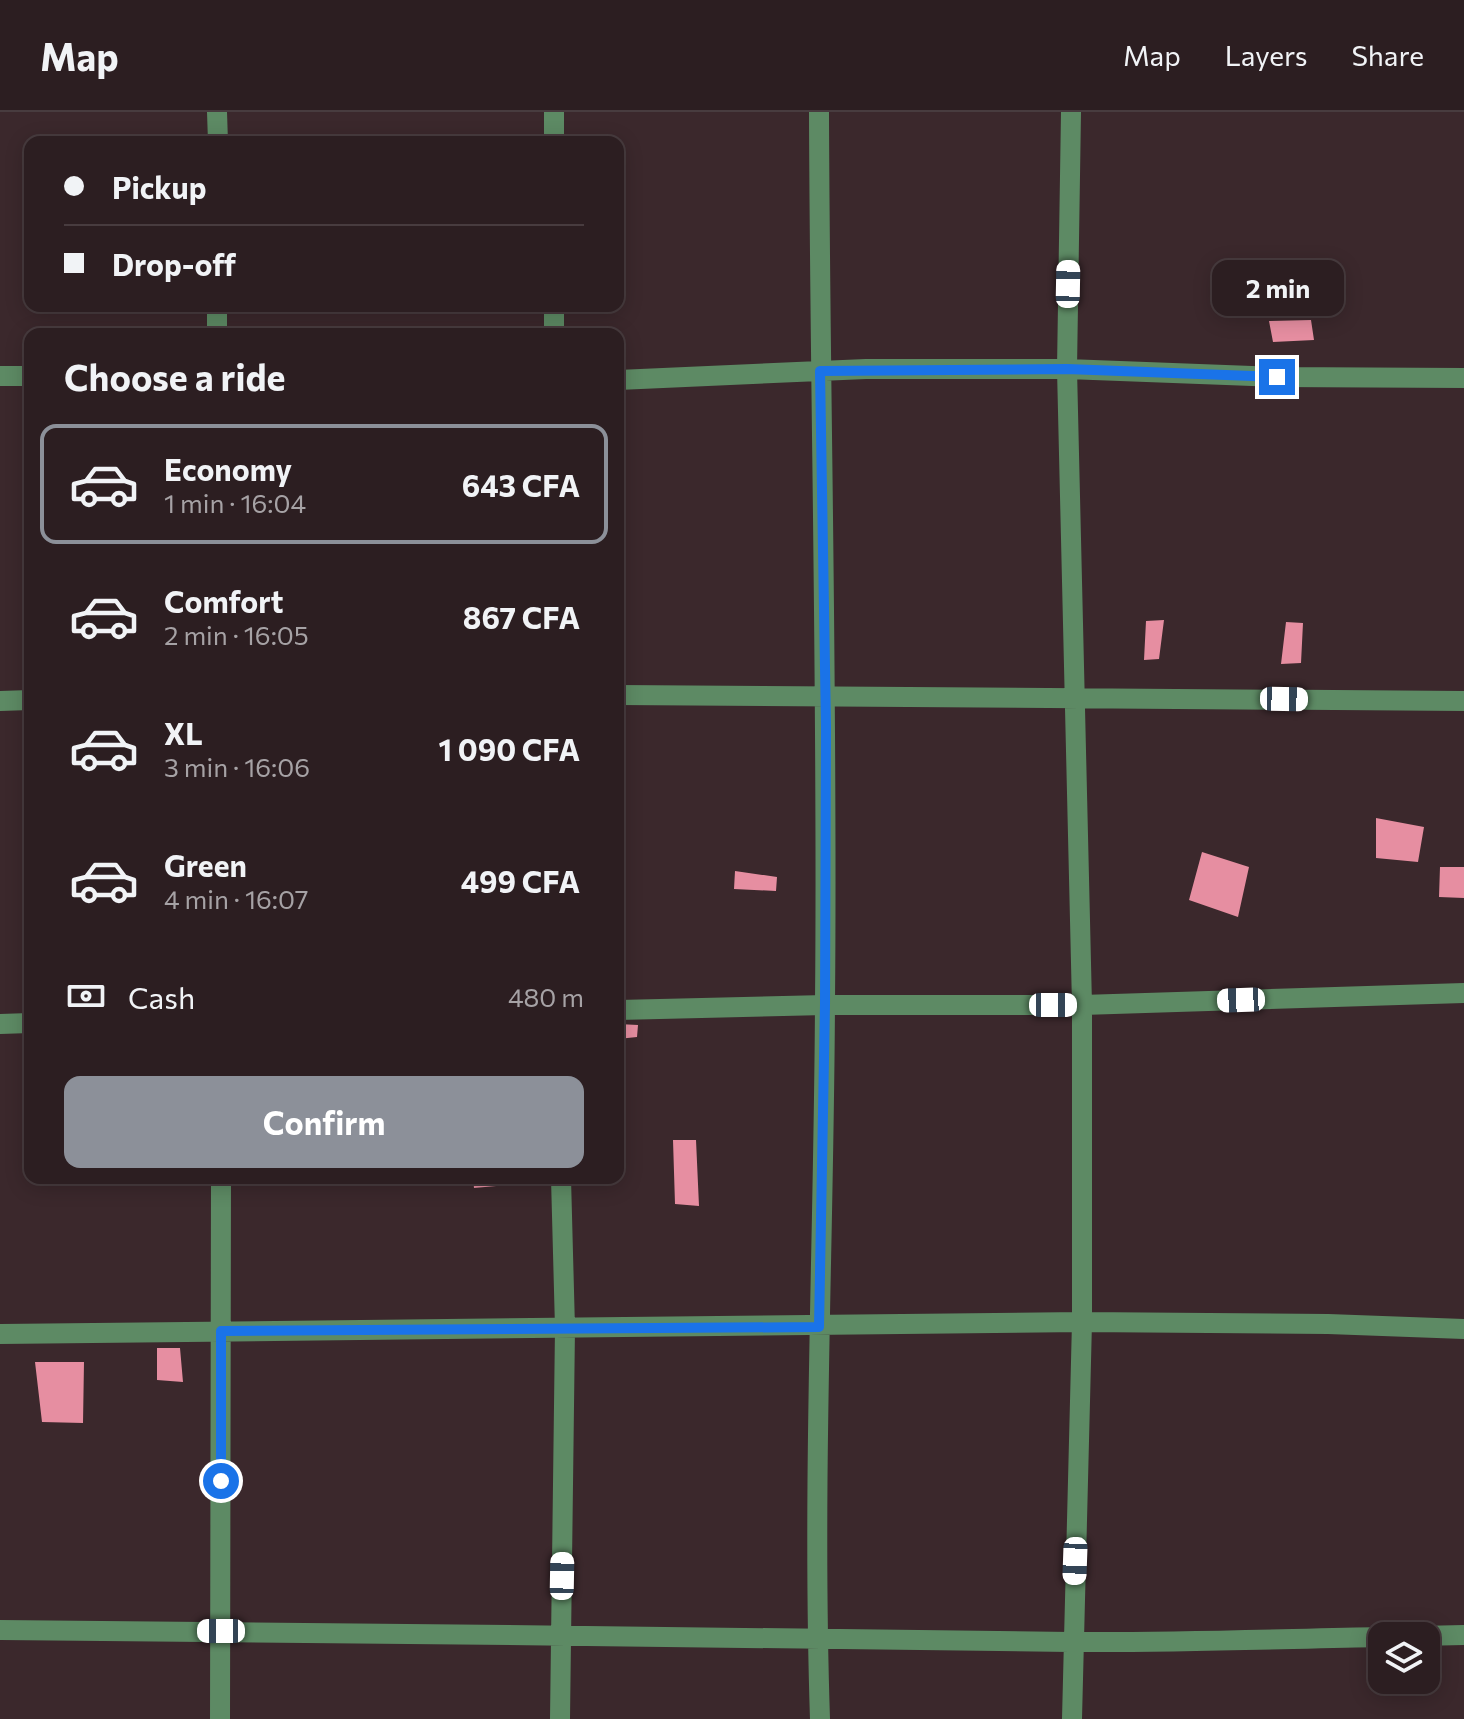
<!DOCTYPE html>
<html lang="en">
<head>
<meta charset="utf-8">
<style>
	:root { --surface:#2c1e21; --page:#34272a; --text:#f1f3f6; --muted:#a6a2a5; --line:#483c3f; --accent:#8c9099 }
	body { margin:0; font-family:Commissioner,sans-serif; background:var(--page); color:var(--text); height:100vh; display:flex; flex-direction:column; font-size:30px; white-space:nowrap }
	* { box-sizing:border-box; margin:0 }
	p { font-size:26px; color:var(--muted) }
	.icon { flex:none; width:44px; height:44px; fill:none; stroke:currentColor; stroke-width:2; stroke-linecap:round; stroke-linejoin:round }
	.map { position:relative; flex:1; overflow:hidden }
	.sheet { position:absolute; left:24px; top:216px; width:600px; height:856px; display:flex; flex-direction:column; background:var(--surface); border-radius:16px; box-shadow:0 4px 20px #0003,0 0 0 2px var(--line) }
	.sheet>* { flex:none }
	.top-card { position:absolute; left:24px; top:24px; width:600px; height:176px; border-radius:16px; box-shadow:0 4px 20px #0003,0 0 0 2px var(--line); display:grid; align-content:center; height:176px; padding:0 40px; background:var(--surface) }
	.fabs { position:absolute; left:1368px; top:1510px; display:grid; gap:16px }
	.fabs a { display:grid; place-items:center; width:72px; height:72px; border-radius:16px; background:var(--surface); box-shadow:0 4px 20px #0003,0 0 0 2px var(--line); font-size:40px }
	.end { position:absolute; width:36px; height:36px; margin:-18px; border:10px solid #1a73e8; background:#fff; box-shadow:0 0 0 4px #fff }
	.from { border-radius:50% }
	.bubble { position:absolute; height:56px; border-radius:16px; background:var(--surface); box-shadow:0 4px 20px #0003,0 0 0 2px var(--line); font-size:26px; font-weight:700; line-height:56px; text-align:center }
	.car { position:absolute; width:24px; height:48px; margin:-24px -12px; border-radius:10px; box-shadow:0 0 6px 2px #0007; background:linear-gradient(#fff 24%,#345 0 40%,#fff 0 76%,#345 0 86%,#fff 0) }
	.top-card b { display:flex; align-items:center; gap:28px; height:76px; font-size:30px }
	.top-card b+b { border-top:2px solid var(--line) }
	.top-card i { width:20px; height:20px; background:var(--text) }
	ul { padding:0; list-style:none }
	li { display:flex; align-items:center; gap:24px; height:120px; margin:0 16px 12px; padding:0 24px; border:4px solid transparent; border-radius:16px }
	li div { flex:1 }
	li b { display:block; font-size:30px }
	li em { font-style:normal; font-weight:700 }
	li.active { border-color:var(--accent) }
	li>.icon { width:72px; height:72px; stroke-width:1.5 }
	h2 { padding:0 40px; font-size:36px; line-height:96px }
	.pay { display:flex; align-items:center; gap:20px; height:88px; padding:0 40px; font-size:30px }
	.pay p { margin-inline-start:auto }
	.cta { display:flex; gap:16px; margin-top:auto; padding:16px 40px }
	.cta a { flex:1; height:92px; border-radius:16px; background:var(--accent); color:#fff; font-size:32px; font-weight:700; line-height:92px; text-align:center }
	header { display:flex; align-items:center; gap:48px; box-sizing:border-box; height:112px; padding:0 40px; background:var(--surface); border-bottom:2px solid var(--line) }
	header strong { font-size:38px }
	nav { display:flex; gap:44px; margin-inline-start:auto; font-size:28px }
	.map>svg:first-child { display:block }
	.building { fill:#e68ea1 }
	.lines { fill:none; stroke-linecap:round; stroke-linejoin:round }
	.minor { stroke:#5d8a64; stroke-width:20 }
	.route { stroke:#1a73e8; stroke-width:10 }
</style>
</head>
<body>
<header>
<strong>Map</strong>
<nav><a>Map</a><a>Layers</a><a>Share</a></nav>
</header>
<div class="map">
<svg width="1464" height="1607" viewBox="0 0 1464 1607">
	<rect width="100%" height="100%" fill="#3b282c"/>
	<!-- building -->
	<path class="building" d="M1311 208 1314 228 1273 230 1269 209Z
		M1164 508 1159 547 1144 548 1146 509Z
		M1286 510 1303 511 1301 551 1281 552Z
		M1376 706 1424 715 1418 750 1376 746Z
		M1202 740 1249 755 1238 805 1189 788Z
		M1440 755H1464V786L1439 785Z
		M735 759 777 765 776 779 734 777Z
		M618 912 638 913 637 925 618 927Z
		M673 1028H696L699 1094 675 1092Z
		M473 1066H518V1072L474 1076Z
		M157 1236H180L183 1270 157 1268Z
		M35 1250H84L83 1311 42 1310Z"/>
	<g class="lines">
		<!-- minor -->
		<path class="minor" d="M217 0 218 30
			M554 0V30
			M819 0C820 296 828 592 825 888 824 1128 812 1367 820 1607
			M1071 0 1067 257 1082 893V1210L1072 1607
			M554 194V222
			M217 222V194
			M0 264H30
			M618 268 866 257H1067L1277 265 1464 266
			M618 583 1464 589
			M0 589 30 588
			M618 898 825 893H1082L1464 881
			M0 912 30 911
			M0 1222 1082 1210 1328 1212 1464 1217
			M0 1518C357 1519 713 1527 1070 1530 1174 1531 1278 1527 1382 1525
			M1419 1524 1464 1523
			M220 1607 221 1066
			M560 1607 565 1216 561 1066"/>
	</g>
	<g class="lines">
		<!-- route -->
		<path class="route" d="M221 1369V1219L819 1215 825 893 826 615 820 259 1067 257 1277 265"/>
	</g>
</svg>
<div class="fabs">
<a><svg class="icon" aria-label="layers" viewBox="0 0 24 24"><path d="M12 4l9 5-9 5-9-5zM3 14l9 5 9-5"/></svg></a>
</div>
<i class="end from" style="left:221px;top:1369px"></i>
<i class="end" style="left:1277px;top:265px"></i>
<div class="bubble" style="left:1212px;top:148px;width:132px">2 min</div>
<i class="car" style="left:1068px;top:172px;rotate:1deg"></i>
<i class="car" style="left:1284px;top:587px;rotate:91deg"></i>
<i class="car" style="left:1241px;top:888px;rotate:268deg"></i>
<i class="car" style="left:1053px;top:893px;rotate:90deg"></i>
<i class="car" style="left:1075px;top:1449px;rotate:182deg"></i>
<i class="car" style="left:562px;top:1464px;rotate:1deg"></i>
<i class="car" style="left:221px;top:1519px;rotate:270deg"></i>
<div class="top-card">
<b><i class="from"></i>Pickup</b>
<b><i></i>Drop-off</b>
</div>
<section class="sheet">
<h2>Choose a ride</h2>
<ul>
<li class="active"><svg class="icon" aria-label="car" viewBox="0 0 24 24"><path d="M5 17H2v-5l4-1 3-4h7l3 4 3 1v5h-3M9 17h6M6 11h13"/><circle cx="7" cy="17" r="2"/><circle cx="17" cy="17" r="2"/></svg><div><b>Economy</b><p>1 min · 16:04</p></div><em>643 CFA</em></li>
<li><svg class="icon" aria-label="car" viewBox="0 0 24 24"><path d="M5 17H2v-5l4-1 3-4h7l3 4 3 1v5h-3M9 17h6M6 11h13"/><circle cx="7" cy="17" r="2"/><circle cx="17" cy="17" r="2"/></svg><div><b>Comfort</b><p>2 min · 16:05</p></div><em>867 CFA</em></li>
<li><svg class="icon" aria-label="car" viewBox="0 0 24 24"><path d="M5 17H2v-5l4-1 3-4h7l3 4 3 1v5h-3M9 17h6M6 11h13"/><circle cx="7" cy="17" r="2"/><circle cx="17" cy="17" r="2"/></svg><div><b>XL</b><p>3 min · 16:06</p></div><em>1 090 CFA</em></li>
<li><svg class="icon" aria-label="car" viewBox="0 0 24 24"><path d="M5 17H2v-5l4-1 3-4h7l3 4 3 1v5h-3M9 17h6M6 11h13"/><circle cx="7" cy="17" r="2"/><circle cx="17" cy="17" r="2"/></svg><div><b>Green</b><p>4 min · 16:07</p></div><em>499 CFA</em></li>
</ul>
<div class="pay"><svg class="icon" aria-label="cash" viewBox="0 0 24 24"><path d="M3 7h18v10H3z"/><circle cx="12" cy="12" r="2"/></svg>Cash<p>480 m</p></div>
<div class="cta"><a>Confirm</a></div>
</section>
</div>
</body>
</html>
